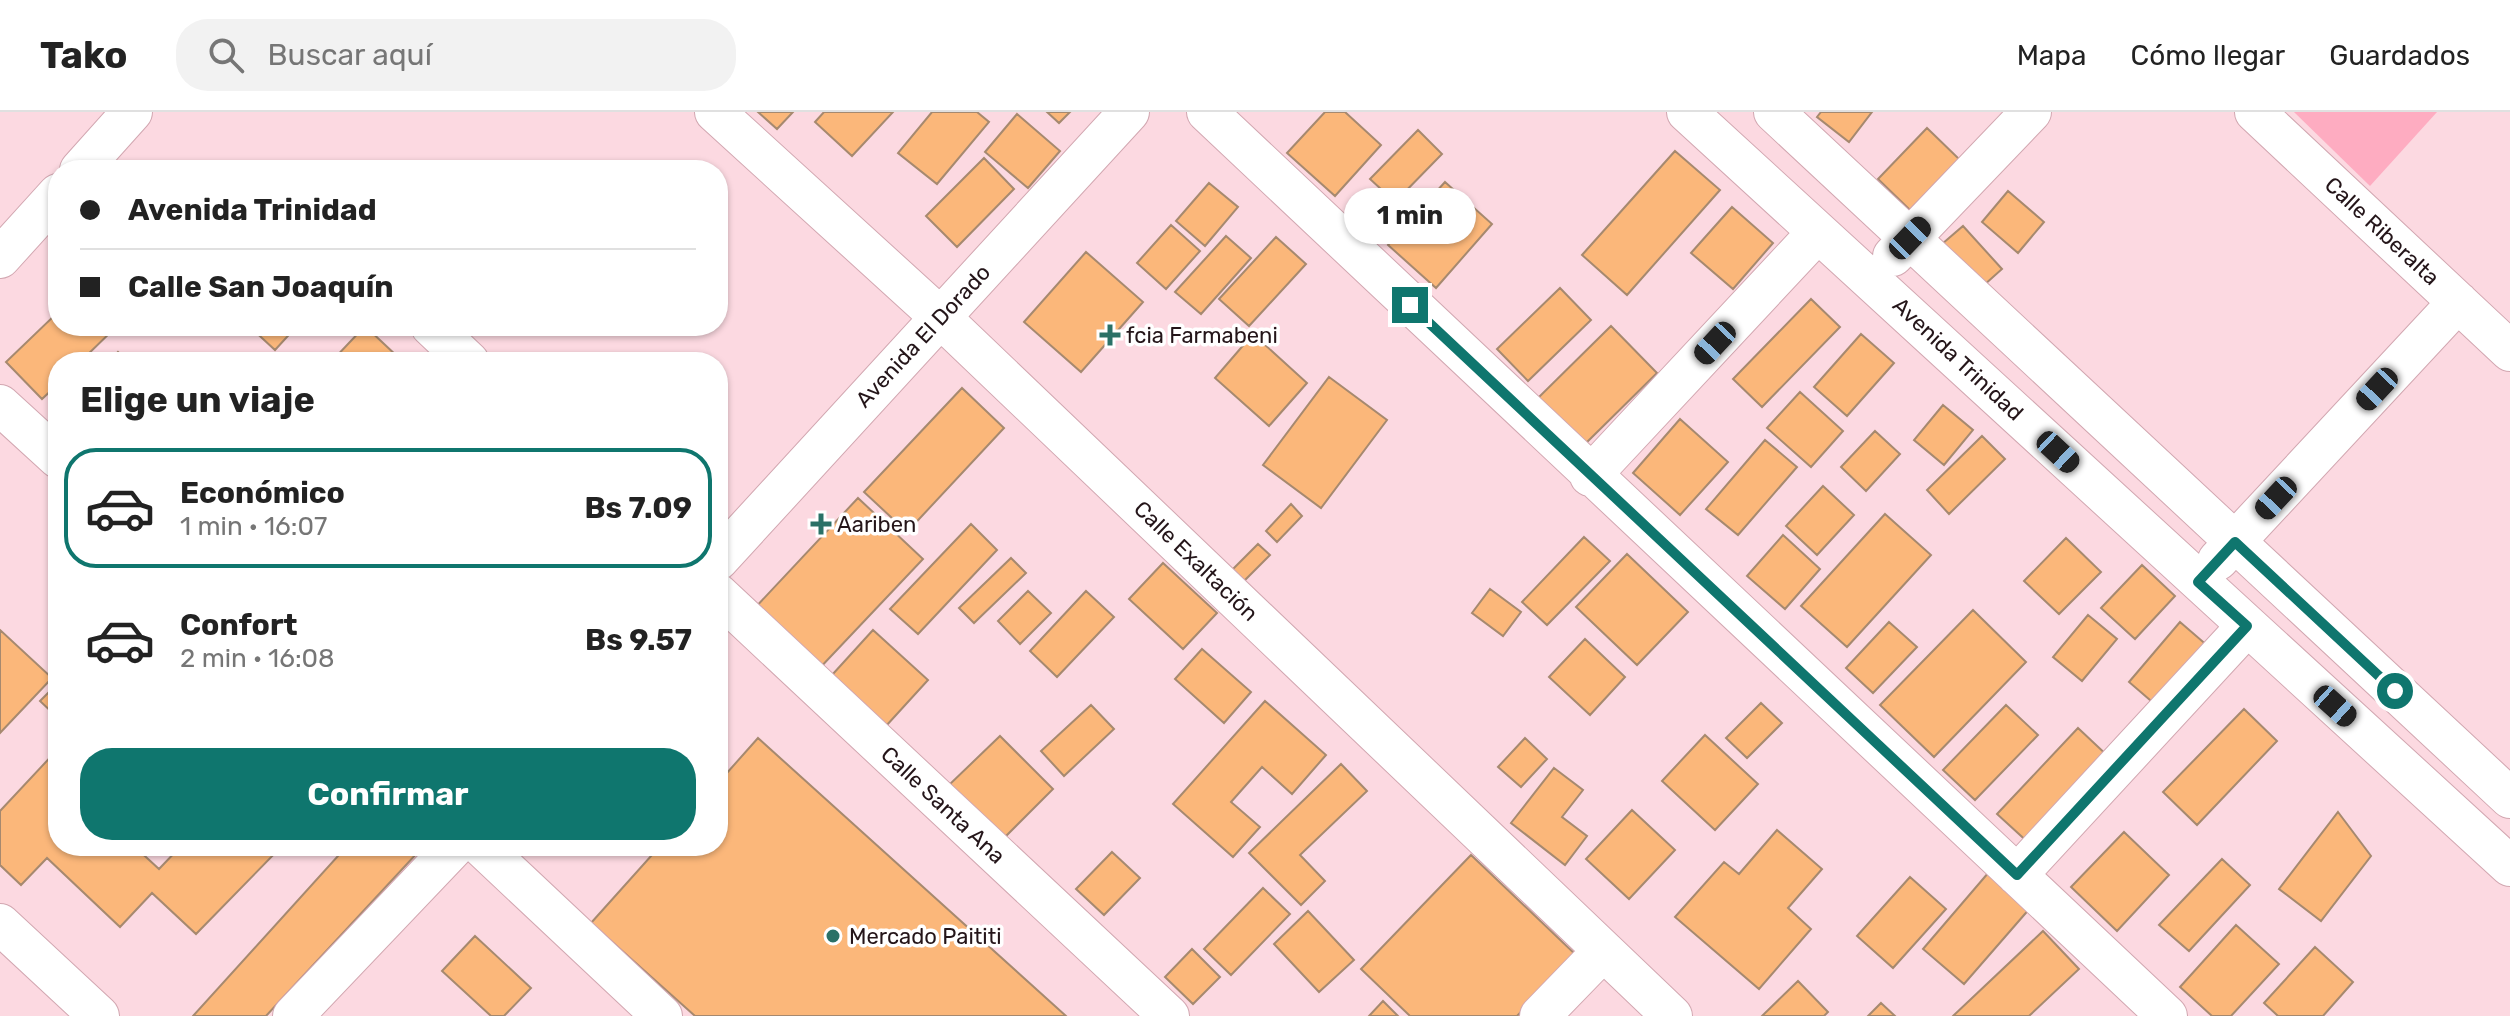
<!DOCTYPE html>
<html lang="es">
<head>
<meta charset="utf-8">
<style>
	:root { --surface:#fff; --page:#f2f2f2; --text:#222; --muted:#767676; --line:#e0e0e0; --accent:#0f766e }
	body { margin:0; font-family:Rubik,sans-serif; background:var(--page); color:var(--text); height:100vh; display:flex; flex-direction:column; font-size:30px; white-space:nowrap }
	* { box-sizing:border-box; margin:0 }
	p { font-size:26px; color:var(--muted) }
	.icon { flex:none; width:44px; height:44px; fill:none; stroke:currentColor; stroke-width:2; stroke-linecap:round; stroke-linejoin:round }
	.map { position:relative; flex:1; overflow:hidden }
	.details { position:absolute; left:48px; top:240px; width:680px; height:504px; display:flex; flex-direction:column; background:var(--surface); border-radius:32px; box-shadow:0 2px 6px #0004 }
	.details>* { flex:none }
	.hud { position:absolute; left:48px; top:48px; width:680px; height:176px; border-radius:32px; box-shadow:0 2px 6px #0004; display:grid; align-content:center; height:176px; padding:0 32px; background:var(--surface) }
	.end { position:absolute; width:36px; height:36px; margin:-18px; border:10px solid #0f766e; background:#fff; box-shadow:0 0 0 4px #fff }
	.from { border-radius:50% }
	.bubble { position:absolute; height:56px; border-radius:28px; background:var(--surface); box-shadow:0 2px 6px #0004; font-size:26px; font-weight:700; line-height:56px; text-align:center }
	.car { position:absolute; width:24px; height:48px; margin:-24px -12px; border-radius:10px; box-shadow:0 0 6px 2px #0007; background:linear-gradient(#222 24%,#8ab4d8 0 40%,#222 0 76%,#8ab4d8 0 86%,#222 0) }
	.hud b { display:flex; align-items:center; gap:28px; height:76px; font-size:30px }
	.hud b+b { border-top:2px solid var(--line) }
	.hud i { width:20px; height:20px; background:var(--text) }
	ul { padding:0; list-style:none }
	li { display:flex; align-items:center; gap:24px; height:120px; margin:0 16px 12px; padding:0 16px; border:4px solid transparent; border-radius:32px }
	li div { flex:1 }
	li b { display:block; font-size:30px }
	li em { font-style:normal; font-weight:700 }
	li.active { border-color:var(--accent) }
	li>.icon { width:72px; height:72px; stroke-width:1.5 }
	h2 { padding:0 32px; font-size:36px; line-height:96px }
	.cta { display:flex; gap:16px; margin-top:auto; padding:16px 32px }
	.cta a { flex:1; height:92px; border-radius:32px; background:var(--accent); color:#fff; font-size:32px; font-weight:700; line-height:92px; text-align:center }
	header { display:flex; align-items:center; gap:48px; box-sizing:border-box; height:112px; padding:0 40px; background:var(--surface); border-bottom:2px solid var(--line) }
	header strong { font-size:38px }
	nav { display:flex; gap:44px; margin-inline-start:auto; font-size:28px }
	.search { width:560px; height:72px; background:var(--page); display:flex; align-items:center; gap:20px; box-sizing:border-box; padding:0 28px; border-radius:32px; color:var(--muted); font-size:30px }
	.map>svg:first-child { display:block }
	.green { fill:#feacc1 }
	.building { fill:#fbb77a; stroke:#a6896f; stroke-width:2 }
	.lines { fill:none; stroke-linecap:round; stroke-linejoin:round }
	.minor-casing { stroke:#d2a7b1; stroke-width:42 }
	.minor { stroke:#fff; stroke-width:40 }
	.route { stroke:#0f766e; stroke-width:10 }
	.poi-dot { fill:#2a7167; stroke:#fff; stroke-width:3 }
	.labels { text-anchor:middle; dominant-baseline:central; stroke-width:7; stroke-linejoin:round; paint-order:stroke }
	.street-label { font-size:22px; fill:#241519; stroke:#fff }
	.poi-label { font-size:22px; fill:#241519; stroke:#fff; text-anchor:start }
</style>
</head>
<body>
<header>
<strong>Tako</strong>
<div class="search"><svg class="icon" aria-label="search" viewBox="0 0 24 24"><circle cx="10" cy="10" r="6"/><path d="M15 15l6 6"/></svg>Buscar aquí</div>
<nav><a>Mapa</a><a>Cómo llegar</a><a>Guardados</a></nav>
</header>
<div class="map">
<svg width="2510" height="904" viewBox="0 0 2510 904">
	<rect width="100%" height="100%" fill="#fcd9e1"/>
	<!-- green -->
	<path class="green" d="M2294 0H2437L2370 74Z"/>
	<!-- building -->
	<path class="building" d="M758 0H793L777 17Z
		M824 0H893L852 44 815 10Z
		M932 0H977L989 10 937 72 898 41Z
		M1047 0H1070L1059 11Z
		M1325 0H1345L1381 33 1335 84 1287 41Z
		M1821 0H1872L1849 30 1817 5Z
		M1017 2 1060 39 1028 76 985 40Z
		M1927 16 1959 47 1910 98 1878 67Z
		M1418 18 1442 42 1395 90 1370 67Z
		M1675 39 1720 78 1627 183 1582 143Z
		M984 46 1014 77 957 135 926 104Z
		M1445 70 1492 112 1436 176 1388 133Z
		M1209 71 1238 95 1205 134 1176 109Z
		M2008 79 2044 110 2018 141 1982 110Z
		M1732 95 1773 131 1733 177 1691 141Z
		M1171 113 1200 139 1166 177 1137 151Z
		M1963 114 2002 157 1974 182 1935 138Z
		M1226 124 1251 146 1201 202 1175 180Z
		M1276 125 1306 152 1249 214 1219 187Z
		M1086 140 1143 190 1081 260 1024 210Z
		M1560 176 1591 208 1528 269 1497 237Z
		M1811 187 1840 215 1762 295 1733 267Z
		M58 200V214H117L80 250H58V272L42 287 6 250Z
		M249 214H297L275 238Z
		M365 214 400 247 396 250H331Z
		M1611 214 1657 261 1584 333 1538 286Z
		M1253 222 1307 271 1269 314 1215 266Z
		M1861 222 1894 251 1847 304 1814 275Z
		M118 240 129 250H109Z
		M1329 265 1387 308 1321 396 1263 353Z
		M962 276 1004 316 907 420 864 380Z
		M1800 280 1843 319 1811 355 1767 316Z
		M1943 293 1973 318 1944 353 1914 328Z
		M1680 307 1728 350 1680 403 1633 361Z
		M1875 319 1900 342 1866 379 1841 355Z
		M1982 324 2005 347 1949 402 1927 378Z
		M1765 328 1797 355 1738 423 1706 397Z
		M1823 374 1854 403 1817 443 1786 414Z
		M858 386 923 447 816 560 752 499Z
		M1291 392 1302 404 1277 430 1266 419Z
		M1885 402 1931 443 1847 535 1801 494Z
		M971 412 997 438 918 522 890 497Z
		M1783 423 1820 457 1785 497 1747 464Z
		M1584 425 1610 449 1547 513 1522 490Z
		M2066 426 2101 460 2059 502 2024 469Z
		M1258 432 1270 443 1241 472 1229 461Z
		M1627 442 1688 500 1637 553 1576 495Z
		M1011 446 1026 461 974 511 959 496Z
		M1163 451 1217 501 1183 537 1129 487Z
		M2142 453 2175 484 2135 527 2101 496Z
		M1490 477 1521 500 1503 524 1472 501Z
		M1028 479 1051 501 1020 532 998 509Z
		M1086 479 1114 505 1057 565 1030 539Z
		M1973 498 2026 550 1934 645 1880 593Z
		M2088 503 2117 527 2082 569 2053 545Z
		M1889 510 1917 535 1873 581 1846 556Z
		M2180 510 2209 535 2157 594 2129 570Z
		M0 518 52 566 0 621Z
		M873 518 928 568 886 614 832 563Z
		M1585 527 1625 565 1590 603 1549 565Z
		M1202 537 1251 580 1224 611 1175 567Z
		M57 572 58 573V606L40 589Z
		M1265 589 1326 643 1292 682 1262 655 1231 690 1260 715 1233 745 1173 692Z
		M1761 591 1782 611 1747 646 1726 626Z
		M1091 593 1114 617 1064 664 1041 639Z
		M2006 593 2038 623 1975 688 1943 658Z
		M2244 597 2277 629 2197 713 2163 680Z
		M2078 616 2111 647 2031 733 1997 702Z
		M1705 623 1758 672 1715 718 1662 669Z
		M1000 624 1053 677 1003 727 949 673Z
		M758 626 1066 904H695L591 811 660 734H718V671Z
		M1525 626 1547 647 1521 675 1498 655Z
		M58 637V734H134L159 757 181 734H282L196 822 152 781 120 815 47 746 21 773 0 753V699Z
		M1341 652 1367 679 1300 743 1325 769 1301 793 1249 741Z
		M1554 656 1583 678 1562 705 1587 724 1565 753 1511 711Z
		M1632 698 1675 738 1629 787 1586 747Z
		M2338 700 2371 744 2321 809 2279 777Z
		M1777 718 1822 757 1788 796 1811 817 1759 877 1675 805 1724 750 1739 762Z
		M2124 720 2169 763 2117 819 2071 775Z
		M347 734H413L419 739 266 904H193Z
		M1112 740 1140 766 1104 803 1076 777Z
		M1471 743 1576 843 1517 904H1410L1361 857Z
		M2222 747 2250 773 2189 839 2159 813Z
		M1989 760 2031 795 1964 872 1923 837Z
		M1910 765 1946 797 1893 856 1857 824Z
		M1263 776 1290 802 1231 863 1204 837Z
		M1308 799 1354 848 1319 880 1274 832Z
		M2236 813 2279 852 2231 904H2212L2180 875Z
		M2043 819 2079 857 2029 904H1953Z
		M475 824 531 876 504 904H491L442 859Z
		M2315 835 2353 870 2323 904H2278L2264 891Z
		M1192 837 1220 865 1193 892 1165 865Z
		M1798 869 1828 900 1824 904H1762Z
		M1383 889 1398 904H1369Z
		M1881 891 1895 904H1868Z"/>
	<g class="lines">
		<defs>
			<path id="minor" d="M715 0 940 205 1672 904
				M1207 0 2167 904
				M1687 0 2510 754
				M1774 0 2510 686
				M2255 0 2510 239
				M80 58 132 0
				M1893 144 2031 0
				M0 146 58 82
				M431 214 469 250
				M0 293 58 346
				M1590 364 1818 120
				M718 448 1129 0
				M2218 448 2458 190
				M718 482 1169 904
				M481 734 662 904
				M2017 763 2247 514
				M0 812 99 904
				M293 904 455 734
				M1540 904 1603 839"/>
		</defs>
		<!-- minor casing -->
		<use href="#minor" class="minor-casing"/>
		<!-- minor -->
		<use href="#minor" class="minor"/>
	</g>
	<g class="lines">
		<!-- route -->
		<path class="route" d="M1410 193 2017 763 2247 514 2198 470 2235 430 2395 579"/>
	</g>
	<!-- markers -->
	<g class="poi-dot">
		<path d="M1106 211h8v8h8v8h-8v8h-8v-8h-8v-8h8z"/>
		<path d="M817 400h8v8h8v8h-8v8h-8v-8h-8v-8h8z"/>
		<circle cx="833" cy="824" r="8"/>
	</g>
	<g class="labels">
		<!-- street labels -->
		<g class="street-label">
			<text transform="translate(2382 119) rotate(43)">Calle Riberalta</text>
			<text transform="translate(923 224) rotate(-47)">Avenida El Dorado</text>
			<text transform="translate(1958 247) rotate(43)">Avenida Trinidad</text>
			<text transform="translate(1196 449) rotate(44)">Calle Exaltación</text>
			<text transform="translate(943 693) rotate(43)">Calle Santa Ana</text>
		</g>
		<!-- poi labels -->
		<g class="poi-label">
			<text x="1126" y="223">fcia Farmabeni</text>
			<text x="837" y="412">Aariben</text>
			<text x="849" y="824">Mercado Paititi</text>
		</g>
	</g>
</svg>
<i class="end from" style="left:2395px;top:579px"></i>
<i class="end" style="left:1410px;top:193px"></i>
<div class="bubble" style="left:1344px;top:76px;width:132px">1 min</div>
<i class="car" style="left:1910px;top:126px;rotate:44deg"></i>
<i class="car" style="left:1715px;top:231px;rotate:223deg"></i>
<i class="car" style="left:2377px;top:277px;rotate:223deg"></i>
<i class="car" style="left:2058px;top:340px;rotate:133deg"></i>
<i class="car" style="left:2276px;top:386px;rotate:223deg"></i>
<i class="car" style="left:2335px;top:594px;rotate:132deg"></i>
<div class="hud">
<b><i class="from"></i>Avenida Trinidad</b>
<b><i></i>Calle San Joaquín</b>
</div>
<section class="details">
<h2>Elige un viaje</h2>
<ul>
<li class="active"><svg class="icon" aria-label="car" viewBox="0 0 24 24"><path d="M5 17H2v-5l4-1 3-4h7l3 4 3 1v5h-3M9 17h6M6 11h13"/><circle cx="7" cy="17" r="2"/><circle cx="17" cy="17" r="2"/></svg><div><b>Económico</b><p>1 min · 16:07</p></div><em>Bs 7.09</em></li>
<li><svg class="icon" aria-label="car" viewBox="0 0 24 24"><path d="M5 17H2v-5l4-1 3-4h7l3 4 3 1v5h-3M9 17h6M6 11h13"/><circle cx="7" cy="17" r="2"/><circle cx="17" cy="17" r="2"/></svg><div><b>Confort</b><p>2 min · 16:08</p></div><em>Bs 9.57</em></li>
</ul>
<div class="cta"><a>Confirmar</a></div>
</section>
</div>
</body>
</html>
